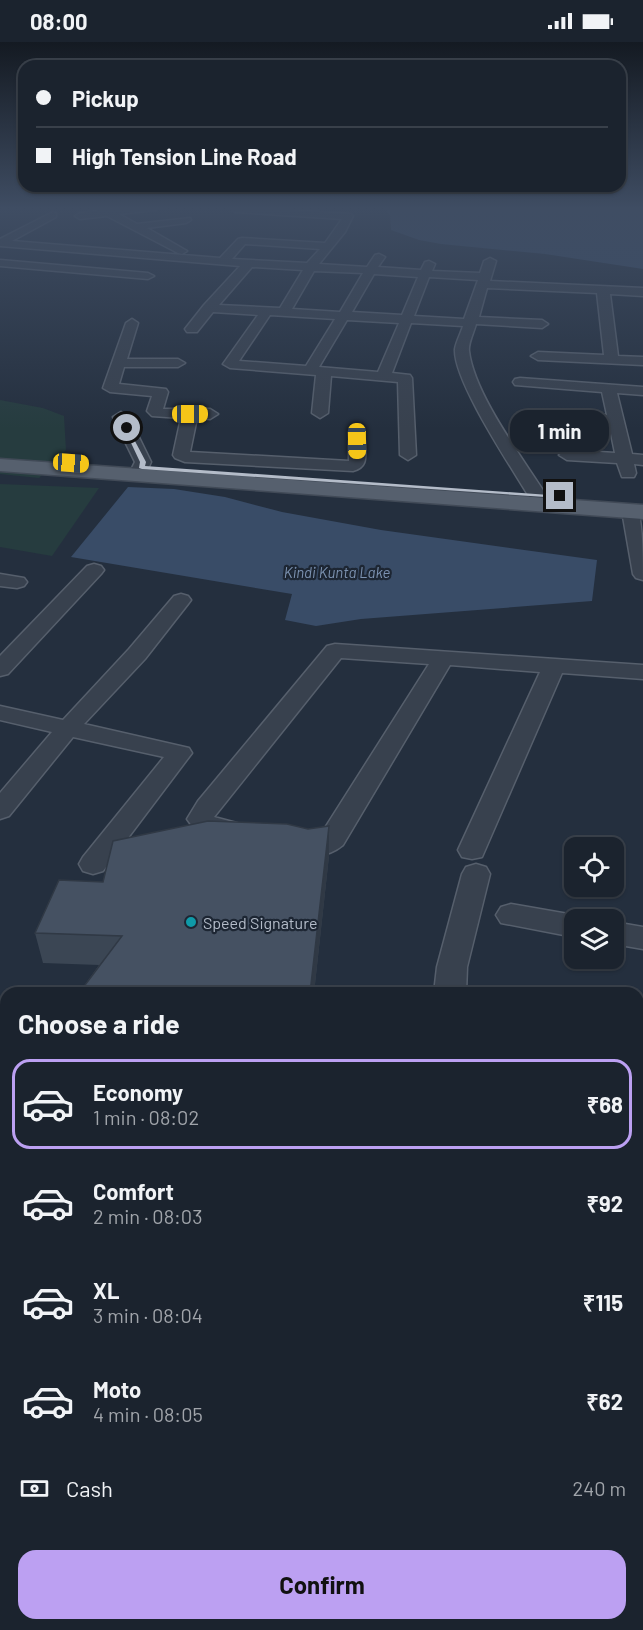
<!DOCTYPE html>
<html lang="en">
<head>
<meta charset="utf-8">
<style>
	:root { --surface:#1b232e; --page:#282f3a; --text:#f1f3f6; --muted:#a0a4aa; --line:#39404a; --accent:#bca0f2 }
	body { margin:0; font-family:Barlow,sans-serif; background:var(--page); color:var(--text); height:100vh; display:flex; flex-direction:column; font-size:22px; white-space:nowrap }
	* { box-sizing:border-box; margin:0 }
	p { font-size:20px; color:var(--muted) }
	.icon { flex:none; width:33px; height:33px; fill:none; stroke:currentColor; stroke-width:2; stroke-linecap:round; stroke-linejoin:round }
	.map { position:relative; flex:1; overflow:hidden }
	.details { position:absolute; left:0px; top:945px; width:644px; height:644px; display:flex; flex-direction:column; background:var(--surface); border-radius:18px 18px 0 0; box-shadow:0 2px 4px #0004,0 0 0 2px var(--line) }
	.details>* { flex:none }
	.banner { position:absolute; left:18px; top:18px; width:608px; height:132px; border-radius:18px; box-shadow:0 2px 4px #0004,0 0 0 2px var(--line); display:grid; align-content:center; height:132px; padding:0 18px; background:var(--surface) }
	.tools { position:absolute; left:564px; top:795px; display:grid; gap:12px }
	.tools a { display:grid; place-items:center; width:60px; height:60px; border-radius:12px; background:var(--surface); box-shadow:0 2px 4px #0004,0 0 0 2px var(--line); font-size:30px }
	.end { position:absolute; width:27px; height:27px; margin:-14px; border:8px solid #b4bcc9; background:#111; box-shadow:0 0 0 3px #111 }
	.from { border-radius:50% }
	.bubble { position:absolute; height:42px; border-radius:18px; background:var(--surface); box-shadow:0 2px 4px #0004,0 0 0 2px var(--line); font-size:20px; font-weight:700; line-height:42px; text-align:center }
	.car { position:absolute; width:18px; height:36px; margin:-18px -9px; border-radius:8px; box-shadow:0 0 4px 2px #0007; background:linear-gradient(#f5c518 24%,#345 0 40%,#f5c518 0 76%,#345 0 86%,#f5c518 0) }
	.banner b { display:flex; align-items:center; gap:21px; height:57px; font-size:22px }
	.banner b+b { border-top:2px solid var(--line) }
	.banner i { width:15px; height:15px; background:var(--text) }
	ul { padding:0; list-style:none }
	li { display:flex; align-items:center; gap:18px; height:90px; margin:0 12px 9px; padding:0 6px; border:3px solid transparent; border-radius:18px }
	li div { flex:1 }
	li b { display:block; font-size:22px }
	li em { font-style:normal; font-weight:700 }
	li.active { border-color:var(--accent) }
	li>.icon { width:54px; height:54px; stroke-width:1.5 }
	h2 { padding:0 18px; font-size:27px; line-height:72px }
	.pay { display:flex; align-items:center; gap:15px; height:66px; padding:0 18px; font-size:22px }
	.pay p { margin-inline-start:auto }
	.button { display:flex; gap:12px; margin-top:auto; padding:12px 18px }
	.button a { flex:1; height:69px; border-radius:18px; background:var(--accent); color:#111; font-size:24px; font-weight:700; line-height:69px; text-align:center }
	.status { display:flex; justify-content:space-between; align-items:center; height:42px; padding:0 30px; background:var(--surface); direction:ltr }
	.status svg { height:16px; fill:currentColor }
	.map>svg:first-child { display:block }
	.green { fill:#263c3f }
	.water { fill:#394c67 }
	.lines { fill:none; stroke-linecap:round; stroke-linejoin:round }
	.minor-casing { stroke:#565f6c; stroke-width:3 }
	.major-casing { stroke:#414a57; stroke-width:3 }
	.minor { fill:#38414e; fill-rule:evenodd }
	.major { fill:#56606e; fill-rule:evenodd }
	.wall { fill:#3b4654 }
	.shaded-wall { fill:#303945 }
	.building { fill:#455162; stroke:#303945; stroke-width:1.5 }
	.route { fill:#b4bcc9 }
	.culture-dot { fill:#0f9aa8; stroke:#1d2633; stroke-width:2 }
	.labels { text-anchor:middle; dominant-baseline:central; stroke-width:4.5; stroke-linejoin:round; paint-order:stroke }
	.far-water-label { font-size:15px; font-style:italic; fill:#7c92b1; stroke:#1d2633 }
	.poi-label { font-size:16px; fill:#b4bcc9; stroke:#1d2633; text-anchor:start }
</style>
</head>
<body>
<div class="status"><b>08:00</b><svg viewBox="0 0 49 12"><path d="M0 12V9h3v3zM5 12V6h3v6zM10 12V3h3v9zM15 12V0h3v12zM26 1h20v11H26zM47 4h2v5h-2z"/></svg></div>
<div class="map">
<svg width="643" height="1588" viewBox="0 0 643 1588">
	<rect width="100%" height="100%" fill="#242f3e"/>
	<!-- green -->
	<path class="green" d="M0 358 43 366 64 374 66 408 39 436 0 432Z
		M0 442 99 446 52 514 0 505Z"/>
	<!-- water -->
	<path class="water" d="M384 165H643V227L545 212 441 202 419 198 391 188 390 173Z
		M128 445 174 447 225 455 282 470 381 488 597 518 592 559 361 577 316 584 285 578 292 552 71 515Z"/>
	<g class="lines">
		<defs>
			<path id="minor" d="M93 165 110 167 160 165 155 168 119 172 137 182 190 176 191 178 186 181 147 186 187 209 182 212 178 211 107 174 80 177 75 174 80 171 98 169Z
				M232 165 351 172 353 174 345 190 319 222 367 225 375 213 379 212 385 215 378 225 421 228 425 220 429 219 435 222 432 229 480 231 484 219 490 216 496 219 490 239 643 246V254L610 252 618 314 643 315V323L538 318 531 314 538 310 604 313 597 251 487 246 479 275 542 278 548 282 542 286 476 282C474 290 468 301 469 309 474 352 522 415 546 453L543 457H531L528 453C510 423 453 338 455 307 456 300 461 291 463 284L411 281 392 331 410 333 412 336 416 413 408 418 400 413 398 340 331 334 328 371 320 376 312 371 316 333 230 326 223 322 258 273 213 270 197 290H187L185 287 204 263 240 224 0 204V197L53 170 56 171V175L12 199 220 216 238 197 242 196 325 201 342 177 236 170 233 169ZM245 202 320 207 307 221 232 217ZM252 225 303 228 280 266 219 263ZM314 229 363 231 340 270 292 267ZM374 232 418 235 402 273 352 270ZM429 235 478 238 464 277 414 274ZM270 273 335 277 306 324 239 319ZM347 278 399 281 378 330 319 325Z
				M0 218 148 231 154 234 148 237 0 224Z
				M132 277 138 281 127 317H178L185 321 178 325H124L119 342 166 347 168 350 163 367H210L218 372 210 377 197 376 190 410 349 419V399L357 394 365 399C365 413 369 425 353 429L185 420 175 416 173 413 181 376 152 374 147 369 152 354 110 350 103 346 126 281Z
				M520 336 643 345V353L617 351 632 412 643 413V423L634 422 636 431 634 435H622L617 421 567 418 559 413 567 408 615 411 609 382 548 379 540 374 548 369 607 373 602 350 515 343 513 340 515 337Z
				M121 370 129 375 151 420 144 436H132L129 432 135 420 113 375Z
				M631 464 637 465C643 481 643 519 643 538L636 536 633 532 622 469 625 465Z
				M94 522 101 524 104 528 101 532 8 632 0 634V614L87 524Z
				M0 532 24 536 27 540 24 544 17 546 0 544Z
				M181 552 188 554 191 558 188 562 145 617 84 682 189 706 192 711 103 829 93 832 83 829 79 822 83 815 164 715 73 695 9 774 0 777V751L52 690 0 678V664L63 678 129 607 174 554Z
				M335 602 643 623V637L562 631 482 815 472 817 462 815 458 808 540 630 450 623 343 803C326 817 306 816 286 811L282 804 286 797C300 793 311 799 323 789L429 622 341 616 214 775 248 784 251 790 248 796 238 799 195 788 187 777 198 759 327 604Z
				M476 822 486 825 490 832 467 925 466 951H434L437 925 462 832 466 825Z
				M511 862 574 873 585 878H574V895L501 881 496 873 501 865Z
				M614 880 643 885V907L614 902Z
				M6 1032V1066L0 1068V1035Z
				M6 1150V1190L0 1193V1153Z
				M638 1374 643 1375V1419L638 1418Z
				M409 1582H457L456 1588H408Z"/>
			<path id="major" d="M0 417 643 463V477L0 429Z
				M0 1089H6V1167H0Z
				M638 1097H643V1175H638Z"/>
		</defs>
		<!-- minor casing -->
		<use href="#minor" class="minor-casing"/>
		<!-- major casing -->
		<use href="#major" class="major-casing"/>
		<!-- minor -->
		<use href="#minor" class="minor"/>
		<!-- major -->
		<use href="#major" class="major"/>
	</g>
	<!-- wall -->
	<path class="wall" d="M329 814 314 951H79L99 923 43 921 35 891 103 840Z"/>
	<!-- shaded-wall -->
	<path class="shaded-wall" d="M329 784V814L314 951H310Z"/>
	<!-- building -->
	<path class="building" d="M208 779 287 782 308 787 329 784 310 951H79L122 894 35 891 59 838 103 840 113 799Z"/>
	<!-- sky -->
	<linearGradient id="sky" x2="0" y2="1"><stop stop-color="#141a22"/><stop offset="0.43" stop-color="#3f4d63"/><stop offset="1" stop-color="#3f4d63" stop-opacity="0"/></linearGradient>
	<rect width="643" height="387" fill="url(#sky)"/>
	<!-- route -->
	<path class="route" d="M127 384 146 420 145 424 563 454 560 456 142 427 139 426 140 420 124 386Z"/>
	<!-- markers -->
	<circle class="culture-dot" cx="191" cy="880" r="6"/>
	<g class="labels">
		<!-- far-water labels -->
		<g class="far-water-label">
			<text x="337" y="530">Kindi Kunta Lake</text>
		</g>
		<!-- poi labels -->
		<g class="poi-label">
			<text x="203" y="880">Speed Signature</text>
		</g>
	</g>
</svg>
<div class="tools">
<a><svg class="icon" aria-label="locate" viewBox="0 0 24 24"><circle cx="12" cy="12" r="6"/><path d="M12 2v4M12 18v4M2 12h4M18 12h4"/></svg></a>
<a><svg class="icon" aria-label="layers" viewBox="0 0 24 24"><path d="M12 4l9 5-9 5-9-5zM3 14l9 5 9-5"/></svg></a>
</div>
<i class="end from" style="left:127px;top:386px"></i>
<i class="end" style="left:560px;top:454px"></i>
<div class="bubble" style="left:510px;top:368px;width:99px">1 min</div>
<i class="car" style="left:190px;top:372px;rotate:90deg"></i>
<i class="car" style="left:357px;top:399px;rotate:179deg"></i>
<i class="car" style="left:71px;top:421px;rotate:94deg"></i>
<div class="banner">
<b><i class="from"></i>Pickup</b>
<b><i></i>High Tension Line Road</b>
</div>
<section class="details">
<h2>Choose a ride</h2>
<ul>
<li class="active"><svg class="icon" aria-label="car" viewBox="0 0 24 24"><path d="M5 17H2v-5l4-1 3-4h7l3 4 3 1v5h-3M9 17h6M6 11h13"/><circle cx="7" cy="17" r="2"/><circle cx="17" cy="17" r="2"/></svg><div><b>Economy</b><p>1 min · 08:02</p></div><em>₹68</em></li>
<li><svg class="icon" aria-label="car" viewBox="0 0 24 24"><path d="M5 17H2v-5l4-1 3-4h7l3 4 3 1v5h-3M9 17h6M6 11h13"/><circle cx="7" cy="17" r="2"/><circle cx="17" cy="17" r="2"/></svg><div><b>Comfort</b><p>2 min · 08:03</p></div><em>₹92</em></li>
<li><svg class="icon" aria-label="car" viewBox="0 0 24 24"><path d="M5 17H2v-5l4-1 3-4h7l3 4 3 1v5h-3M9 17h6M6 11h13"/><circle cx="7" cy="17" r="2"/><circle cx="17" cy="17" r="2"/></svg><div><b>XL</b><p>3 min · 08:04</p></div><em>₹115</em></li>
<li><svg class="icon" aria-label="car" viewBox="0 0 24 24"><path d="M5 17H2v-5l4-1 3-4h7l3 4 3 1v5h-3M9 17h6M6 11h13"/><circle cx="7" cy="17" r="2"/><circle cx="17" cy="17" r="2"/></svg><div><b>Moto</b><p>4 min · 08:05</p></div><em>₹62</em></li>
</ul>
<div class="pay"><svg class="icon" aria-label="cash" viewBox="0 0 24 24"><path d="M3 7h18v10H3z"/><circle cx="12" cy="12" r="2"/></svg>Cash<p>240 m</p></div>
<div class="button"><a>Confirm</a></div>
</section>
</div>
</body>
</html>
